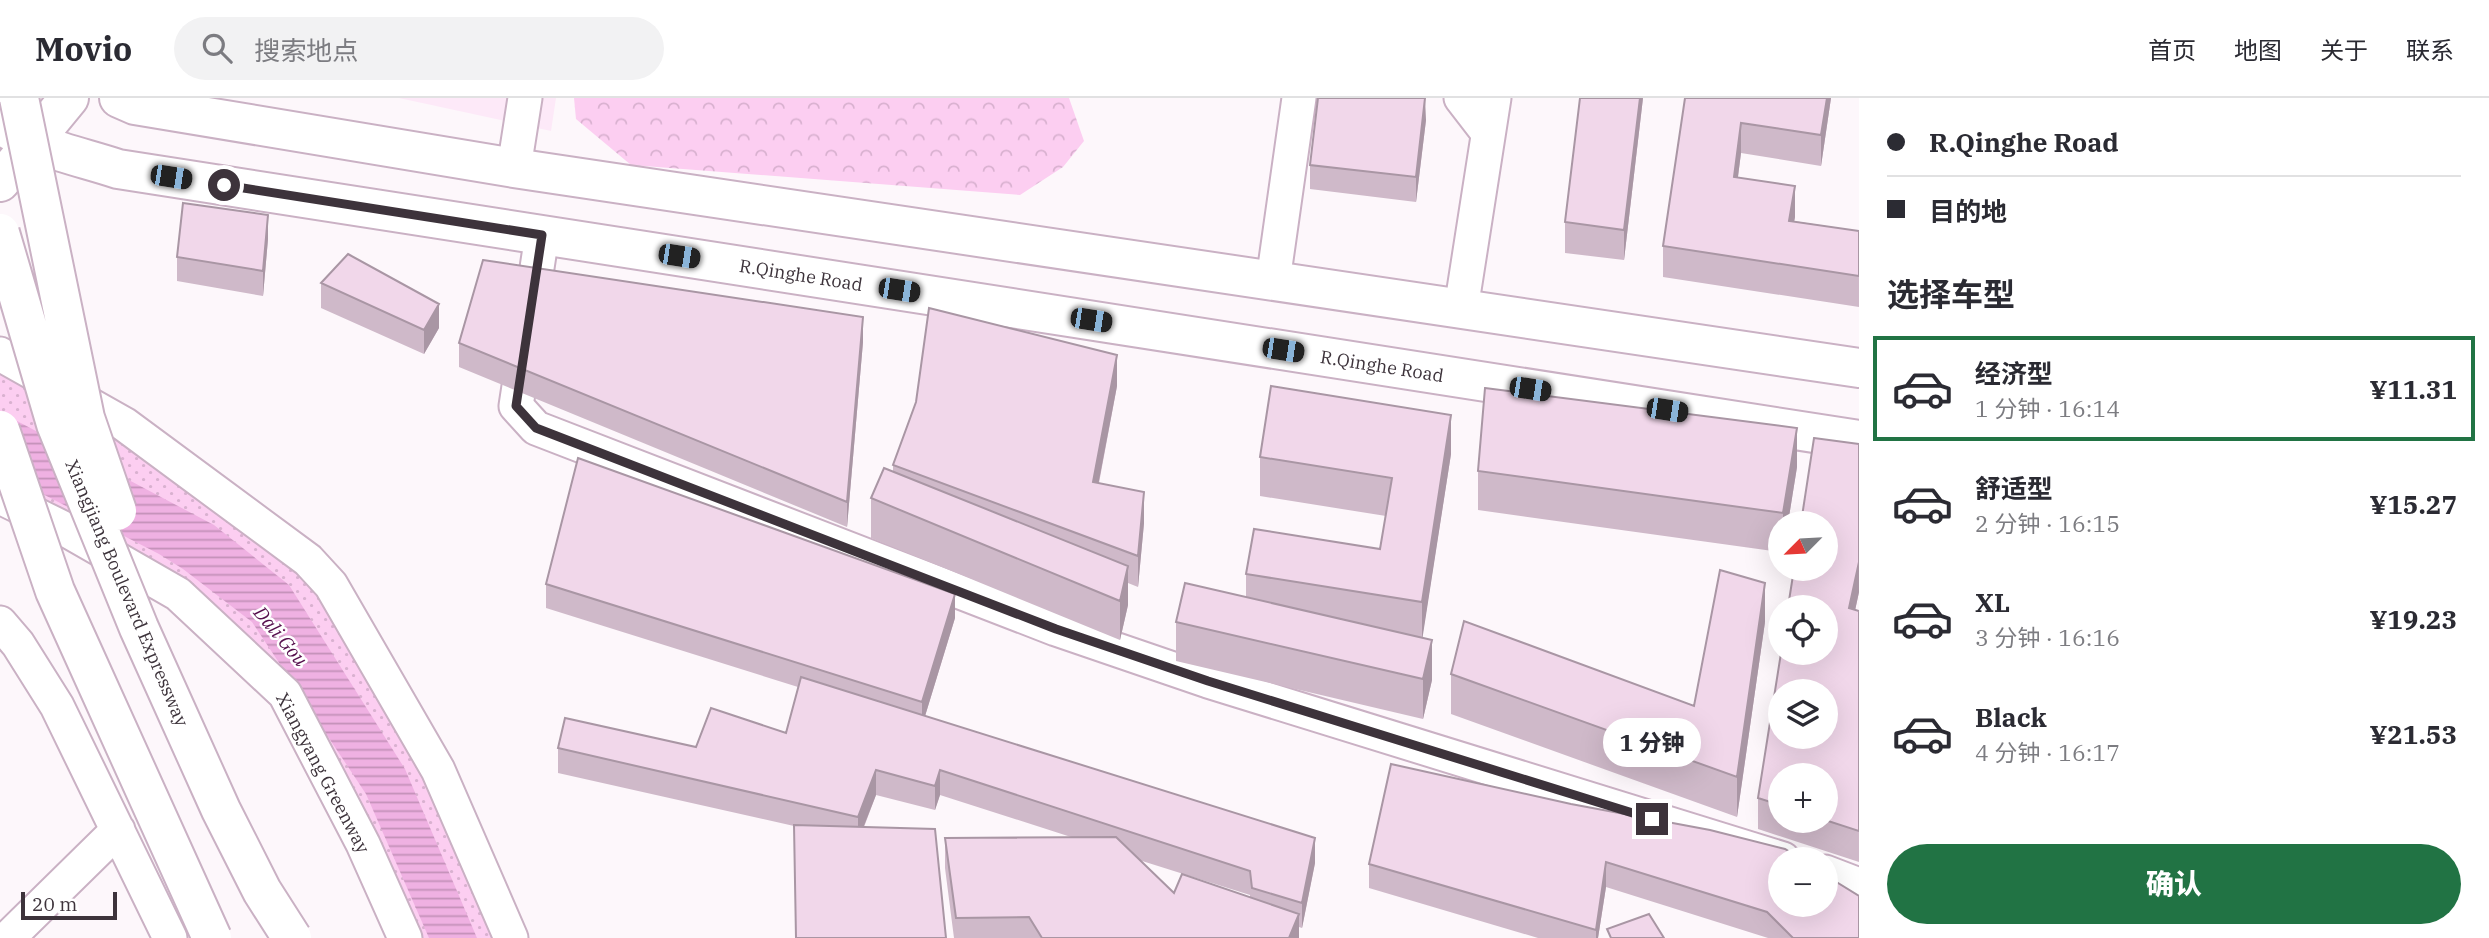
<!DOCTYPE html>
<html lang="zh">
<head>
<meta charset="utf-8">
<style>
	:root { --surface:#fff; --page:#f2f2f3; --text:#2b2b33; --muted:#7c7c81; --line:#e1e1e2; --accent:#217344 }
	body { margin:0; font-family:"IBM Plex Serif","Noto Sans SC",serif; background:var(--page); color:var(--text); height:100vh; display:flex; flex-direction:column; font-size:26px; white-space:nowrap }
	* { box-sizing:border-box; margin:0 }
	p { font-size:23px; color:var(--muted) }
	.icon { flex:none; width:38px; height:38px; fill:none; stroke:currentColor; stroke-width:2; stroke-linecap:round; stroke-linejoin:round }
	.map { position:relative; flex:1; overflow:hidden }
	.drawer { display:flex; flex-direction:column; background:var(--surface); width:630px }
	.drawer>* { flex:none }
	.top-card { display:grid; align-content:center; height:154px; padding:0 28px; background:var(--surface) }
	.needle { width:46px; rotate:246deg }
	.tools { position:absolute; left:1768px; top:413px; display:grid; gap:14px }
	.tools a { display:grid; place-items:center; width:70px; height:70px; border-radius:50%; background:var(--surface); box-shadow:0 7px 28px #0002; font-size:35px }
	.scale { position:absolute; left:21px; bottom:18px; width:96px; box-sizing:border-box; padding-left:7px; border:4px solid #3d333b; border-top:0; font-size:19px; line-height:24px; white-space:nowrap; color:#3d333b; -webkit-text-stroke:5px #fff; paint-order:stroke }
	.end { position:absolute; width:32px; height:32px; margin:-16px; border:9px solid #3d333b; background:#fff; box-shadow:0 0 0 4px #fff }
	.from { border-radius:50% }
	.bubble { position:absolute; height:49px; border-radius:24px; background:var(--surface); box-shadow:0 7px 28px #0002; font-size:23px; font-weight:800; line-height:49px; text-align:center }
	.car { position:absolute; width:21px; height:42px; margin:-21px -10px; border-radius:9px; box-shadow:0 0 5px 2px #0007; background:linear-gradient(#222 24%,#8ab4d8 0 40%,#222 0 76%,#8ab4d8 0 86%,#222 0) }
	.top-card b { display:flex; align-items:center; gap:24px; height:66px; font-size:26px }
	.top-card b+b { border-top:2px solid var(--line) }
	.top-card i { width:18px; height:18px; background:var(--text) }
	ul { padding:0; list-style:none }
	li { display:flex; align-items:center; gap:21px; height:105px; margin:0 14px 10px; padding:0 14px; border:4px solid transparent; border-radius:0px }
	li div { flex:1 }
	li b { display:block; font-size:26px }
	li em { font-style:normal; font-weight:800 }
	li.active { border-color:var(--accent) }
	li>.icon { width:63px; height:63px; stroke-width:1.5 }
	h2 { padding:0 28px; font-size:32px; line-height:84px }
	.cta { display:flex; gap:14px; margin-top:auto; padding:14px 28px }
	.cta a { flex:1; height:80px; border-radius:42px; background:var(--accent); color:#fff; font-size:28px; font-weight:800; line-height:80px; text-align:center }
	header { display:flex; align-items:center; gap:42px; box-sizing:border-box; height:98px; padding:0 35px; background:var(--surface); border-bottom:2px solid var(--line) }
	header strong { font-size:33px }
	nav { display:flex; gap:38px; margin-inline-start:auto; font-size:24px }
	.search { width:490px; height:63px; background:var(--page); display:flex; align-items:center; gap:18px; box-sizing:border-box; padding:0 24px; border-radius:38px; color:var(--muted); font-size:26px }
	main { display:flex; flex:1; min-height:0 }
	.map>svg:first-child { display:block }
	.built { fill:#fde9f8 }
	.forest { fill:url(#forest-crowns) }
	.park { fill:url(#park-dots) }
	.water { fill:url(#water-rules) }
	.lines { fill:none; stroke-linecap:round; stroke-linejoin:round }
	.minor-casing { stroke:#cab1c4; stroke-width:37 }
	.major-casing { stroke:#cab1c4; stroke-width:42 }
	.minor { stroke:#fff; stroke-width:33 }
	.major { stroke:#fff; stroke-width:38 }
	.highway-bridge-casing { stroke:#cab1c4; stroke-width:42; stroke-linecap:butt }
	.highway-bridge { stroke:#fff; stroke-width:38 }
	.wall { fill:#cfb9c9; fill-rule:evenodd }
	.shaded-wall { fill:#a996a4 }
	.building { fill:#f1d7ea; stroke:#a996a4; stroke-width:2; fill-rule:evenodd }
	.route { stroke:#3d333b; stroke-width:9 }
	.labels { text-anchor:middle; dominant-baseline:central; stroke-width:5; stroke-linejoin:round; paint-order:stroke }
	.street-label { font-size:18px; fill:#3d333b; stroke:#fff }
	.water-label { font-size:19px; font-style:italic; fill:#560f4d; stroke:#fff }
</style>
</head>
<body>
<header>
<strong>Movio</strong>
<div class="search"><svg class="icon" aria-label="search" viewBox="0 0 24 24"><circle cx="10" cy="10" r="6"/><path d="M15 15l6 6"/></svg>搜索地点</div>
<nav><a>首页</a><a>地图</a><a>关于</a><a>联系</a></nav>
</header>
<main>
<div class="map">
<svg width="1859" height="840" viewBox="0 0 1859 840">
	<defs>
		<pattern id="forest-crowns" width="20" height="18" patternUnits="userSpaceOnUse" patternTransform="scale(1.75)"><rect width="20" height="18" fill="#fccef1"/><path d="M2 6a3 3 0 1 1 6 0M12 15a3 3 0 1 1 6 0" fill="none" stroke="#d9b1d0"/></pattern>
		<pattern id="park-dots" width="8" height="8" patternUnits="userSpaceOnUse" patternTransform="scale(1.75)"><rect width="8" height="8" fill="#fccef1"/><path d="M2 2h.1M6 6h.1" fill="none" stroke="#d9b1d0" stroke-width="1.8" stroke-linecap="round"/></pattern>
		<pattern id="water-rules" width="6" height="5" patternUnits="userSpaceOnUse" patternTransform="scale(1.75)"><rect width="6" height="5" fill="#efb1e2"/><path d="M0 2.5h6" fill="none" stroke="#c391b8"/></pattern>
	</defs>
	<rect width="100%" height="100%" fill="#fdf7fb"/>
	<!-- built -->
	<path class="built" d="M399 0H556L551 33Z"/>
	<!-- forest -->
	<path class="forest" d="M574 0H1069L1084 43 1063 69 1020 97 631 67 576 21Z"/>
	<!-- park -->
	<path class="park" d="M0 260 308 462 512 840H405L285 596 178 496 0 399Z"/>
	<!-- water -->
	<path class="water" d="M0 314 214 427 289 487 405 671 477 840H429L366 696 252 524 183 471 159 456 0 374Z"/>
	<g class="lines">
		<defs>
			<path id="minor" d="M1461 0 1488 35
				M514 70 525 0
				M542 137 516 308 536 330 1056 531 1208 583 1783 761
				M1273 183 1299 0
				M1461 211 1494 0
				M0 256 124 326 308 462 331 487 438 672 511 840
				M0 399 63 430 178 496 285 596 363 746 405 840
				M0 525 18 546 57 608 170 840
				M1825 774 1859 787
				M8 840 118 732"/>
			<path id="major" d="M119 0 135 7 514 70 1859 270
				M0 26C34 50 79 58 118 71L1859 342
				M0 84 69 0"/>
		</defs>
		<!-- minor casing -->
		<use href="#minor" class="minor-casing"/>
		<!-- major casing -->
		<use href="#major" class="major-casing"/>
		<!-- minor -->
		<use href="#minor" class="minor"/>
		<!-- major -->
		<use href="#major" class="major"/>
		<defs>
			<path id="highway-bridge" d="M19 0 85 320 117 413
				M0 135 56 326 139 530 221 712 262 793 292 840
				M0 332 55 493 212 840"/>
		</defs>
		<!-- highway-bridge casing -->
		<use href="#highway-bridge" class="highway-bridge-casing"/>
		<!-- highway-bridge -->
		<use href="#highway-bridge" class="highway-bridge"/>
	</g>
	<!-- wall -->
	<path class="wall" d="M1643 0 1624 162 1565 155V124Z
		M1685 0H1831L1821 68 1741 55 1738 79 1795 119 1794 123 1859 133V209L1663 179V148Z
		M1426 22 1416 104 1310 91V67Z
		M268 141 263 198 177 183V159Z
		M321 185 439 230 424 256 321 210Z
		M863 244 847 429 459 269V245Z
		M1117 288 1099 385 1144 425 1138 489 1128 485V507L1120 542 871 440V400L893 374V367Z
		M1859 346V494L1855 512 1859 513V764L1758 731V700ZM1780 677 1825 723H1780Z
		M1451 356 1422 540 1432 582 1423 621 1176 563V524L1246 500V476L1380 451 1386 418 1260 398V359Z
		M1797 369 1788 425H1780V454L1478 412V373Z
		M546 486 955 520 925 618 1315 765 1302 830 1299 829V840H954L945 770V740L1071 739 940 697 935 712 876 697 864 729 946 840H796L794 728 558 675V650L696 649 786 635 798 589 546 510ZM1139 762 1250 797V799L1174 795Z
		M1765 524 1737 719 1451 616V576L1694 608Z
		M1391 666 1859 840H1768L1606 789 1598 840H1538L1369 790V766Z"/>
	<!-- shaded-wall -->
	<path class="shaded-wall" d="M1425 0 1426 22 1416 104V79Z
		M1640 0H1643L1624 162V132Z
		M1827 0H1831L1821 68V37Z
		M1741 25V55L1734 109V79Z
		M1795 88V119L1789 153V123Z
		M268 117V141L263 198V173Z
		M439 206V230L424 256V232Z
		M863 219V244L847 429V404Z
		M1117 257V288L1093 414V384Z
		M1451 317V356L1422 543V504Z
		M1797 330V369L1788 425H1783V415Z
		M1144 394V425L1138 489V458Z
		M1859 464V494L1849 541V510Z
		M1128 468V507L1120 542V503Z
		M1765 485V524L1737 719V679Z
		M955 496V520L922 628V604Z
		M1432 542V582L1423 621V581Z
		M876 672V697L858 743V719Z
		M940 672V697L935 712V688Z
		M1315 740V765L1302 830V805Z
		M1606 764V789L1598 840H1596V832Z
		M1299 816V840H1289Z"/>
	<!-- building -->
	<path class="building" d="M1318 0H1425L1416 79 1310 67Z
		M1580 0H1640L1624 132 1565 124Z
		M1685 0H1827L1821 37 1741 25 1734 79 1795 88 1789 123 1859 133V178L1663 148Z
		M183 105 268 117 263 173 177 159Z
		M348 156 439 206 424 232 321 185Z
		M483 162 863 219 847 404 459 245Z
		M929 210 1117 257 1093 384 1144 394 1138 458 893 367 916 304Z
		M1271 288 1451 317 1422 504 1246 476 1254 431 1380 451 1392 380 1260 359Z
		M1485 290 1797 330 1783 415 1478 373Z
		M1814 340 1859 346V464L1849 510 1859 513V733L1825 722V677H1780V707L1758 700 1781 555H1825V509H1788L1794 471H1825V425H1801ZM1780 593H1825V639H1780Z
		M578 360 955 496 922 604 546 486Z
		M884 370 1128 468 1120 503 871 400Z
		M1720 472 1765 485 1737 679 1451 576 1464 523 1694 608Z
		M1185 485 1432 542 1423 581 1176 524Z
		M801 579 1315 740 1302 805 1252 790 1250 773 940 672 935 688 876 672 858 719 558 650 565 620 696 649 711 610 786 635Z
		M1391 666 1571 706 1710 732 1785 751 1801 761H1780V807H1825V777L1859 798V840H1793L1767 814 1606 764 1596 832 1369 766Z
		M794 727 935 731 946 840H796Z
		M1116 739 1174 795 1182 776 1299 816 1289 840H1042L1029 819 956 820 945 740Z
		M1649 816 1664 840H1611L1607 831Z"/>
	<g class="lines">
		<!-- route -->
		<path class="route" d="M224 87 542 137 516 308 536 330 1056 531 1208 583 1652 721"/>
	</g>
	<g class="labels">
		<!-- street labels -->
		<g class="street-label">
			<text transform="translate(801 177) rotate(9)">R.Qinghe Road</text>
			<text transform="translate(1382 268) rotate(9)">R.Qinghe Road</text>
			<text transform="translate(127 495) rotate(67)">Xiangjiang Boulevard Expressway</text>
			<text transform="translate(323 675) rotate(62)">Xiangyang Greenway</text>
		</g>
		<!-- water labels -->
		<g class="water-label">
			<text transform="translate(281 538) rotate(50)">Dali Gou</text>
		</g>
	</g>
</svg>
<div class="tools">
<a><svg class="needle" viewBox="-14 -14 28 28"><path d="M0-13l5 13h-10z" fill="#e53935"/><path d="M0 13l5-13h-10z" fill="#7c7c81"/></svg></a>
<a><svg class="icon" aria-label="locate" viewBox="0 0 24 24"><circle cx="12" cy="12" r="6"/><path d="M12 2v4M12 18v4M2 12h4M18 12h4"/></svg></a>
<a><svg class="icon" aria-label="layers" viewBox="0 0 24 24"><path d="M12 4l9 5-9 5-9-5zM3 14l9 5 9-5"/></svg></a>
<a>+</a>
<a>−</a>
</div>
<div class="scale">20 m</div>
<i class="end from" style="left:224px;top:87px"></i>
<i class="end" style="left:1652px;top:721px"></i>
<div class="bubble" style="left:1603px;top:620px;width:98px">1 分钟</div>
<i class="car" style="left:171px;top:79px;rotate:99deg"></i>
<i class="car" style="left:679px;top:158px;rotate:99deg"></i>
<i class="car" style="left:899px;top:192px;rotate:99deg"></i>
<i class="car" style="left:1091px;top:222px;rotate:99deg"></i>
<i class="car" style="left:1283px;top:252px;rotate:99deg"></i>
<i class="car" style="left:1530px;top:291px;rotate:99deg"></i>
<i class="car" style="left:1667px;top:312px;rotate:99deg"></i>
</div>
<section class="drawer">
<div class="top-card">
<b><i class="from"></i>R.Qinghe Road</b>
<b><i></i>目的地</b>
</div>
<h2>选择车型</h2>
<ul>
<li class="active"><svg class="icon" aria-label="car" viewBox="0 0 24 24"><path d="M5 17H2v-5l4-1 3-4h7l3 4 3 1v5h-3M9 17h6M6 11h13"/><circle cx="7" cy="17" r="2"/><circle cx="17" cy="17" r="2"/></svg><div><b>经济型</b><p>1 分钟 · 16:14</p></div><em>¥11.31</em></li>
<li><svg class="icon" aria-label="car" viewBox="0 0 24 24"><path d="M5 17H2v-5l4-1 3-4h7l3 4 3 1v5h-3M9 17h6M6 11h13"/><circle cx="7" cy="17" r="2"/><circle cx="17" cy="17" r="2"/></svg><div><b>舒适型</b><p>2 分钟 · 16:15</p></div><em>¥15.27</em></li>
<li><svg class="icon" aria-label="car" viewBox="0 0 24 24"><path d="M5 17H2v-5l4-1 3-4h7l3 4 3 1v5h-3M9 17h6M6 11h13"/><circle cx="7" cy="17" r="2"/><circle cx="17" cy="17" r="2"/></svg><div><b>XL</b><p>3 分钟 · 16:16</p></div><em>¥19.23</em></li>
<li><svg class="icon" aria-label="car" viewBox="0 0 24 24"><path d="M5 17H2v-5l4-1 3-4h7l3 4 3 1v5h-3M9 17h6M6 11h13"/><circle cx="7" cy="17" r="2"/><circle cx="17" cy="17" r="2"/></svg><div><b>Black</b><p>4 分钟 · 16:17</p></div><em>¥21.53</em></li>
</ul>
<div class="cta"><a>确认</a></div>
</section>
</main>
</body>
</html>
